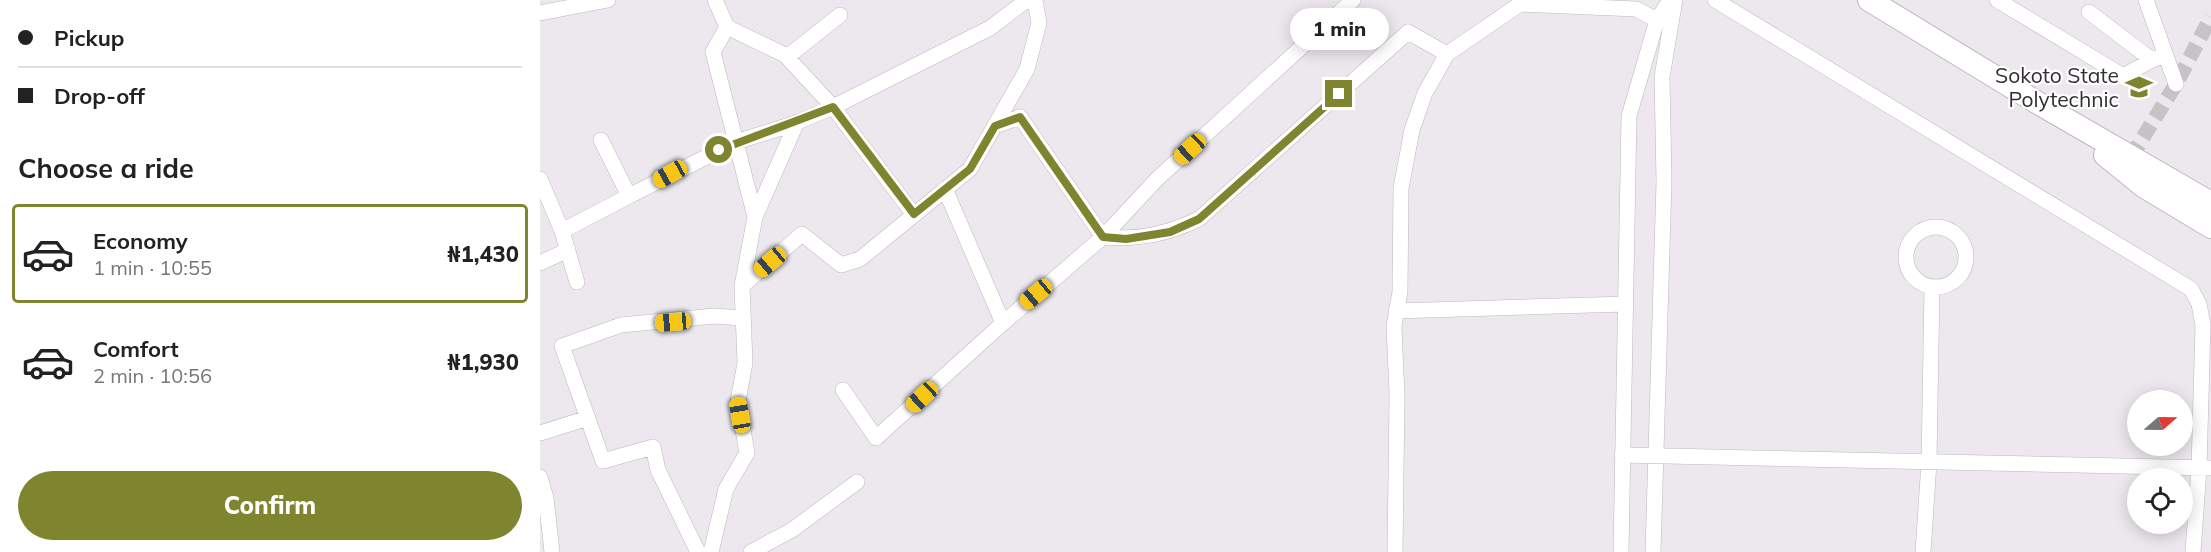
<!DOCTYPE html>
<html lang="en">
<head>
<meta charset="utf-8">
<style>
	:root { --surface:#fff; --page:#f6f6f6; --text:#222; --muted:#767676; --line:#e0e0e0; --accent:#7f842e }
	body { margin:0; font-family:Mulish,sans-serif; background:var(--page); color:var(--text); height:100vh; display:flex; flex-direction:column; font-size:22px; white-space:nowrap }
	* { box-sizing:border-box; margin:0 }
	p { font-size:20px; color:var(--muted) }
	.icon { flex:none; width:33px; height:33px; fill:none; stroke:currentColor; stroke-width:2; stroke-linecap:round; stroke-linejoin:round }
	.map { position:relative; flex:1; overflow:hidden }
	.panel { display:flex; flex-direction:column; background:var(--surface); width:540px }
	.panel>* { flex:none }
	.top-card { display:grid; align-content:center; height:132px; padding:0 18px; background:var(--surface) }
	.needle { width:39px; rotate:70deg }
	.tools { position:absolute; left:1587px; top:390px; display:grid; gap:12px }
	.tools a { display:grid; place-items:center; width:66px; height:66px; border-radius:50%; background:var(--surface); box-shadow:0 3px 15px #0003; font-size:30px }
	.end { position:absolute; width:27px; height:27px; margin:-14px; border:8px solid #7f842e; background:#fff; box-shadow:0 0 0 3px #fff }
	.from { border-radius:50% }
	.bubble { position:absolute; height:42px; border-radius:21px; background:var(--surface); box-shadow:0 3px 15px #0003; font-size:20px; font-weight:800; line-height:42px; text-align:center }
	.car { position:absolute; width:18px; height:36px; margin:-18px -9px; border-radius:8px; box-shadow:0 0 4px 2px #0007; background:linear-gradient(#f5c518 24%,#345 0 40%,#f5c518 0 76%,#345 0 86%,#f5c518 0) }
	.top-card b { display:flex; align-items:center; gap:21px; height:57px; font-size:22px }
	.top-card b+b { border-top:2px solid var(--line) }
	.top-card i { width:15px; height:15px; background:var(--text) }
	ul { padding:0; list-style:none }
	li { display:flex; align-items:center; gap:18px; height:99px; margin:0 12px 9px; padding:0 6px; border:3px solid transparent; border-radius:6px }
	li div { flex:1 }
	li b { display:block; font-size:22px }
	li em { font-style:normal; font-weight:800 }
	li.active { border-color:var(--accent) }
	li>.icon { width:54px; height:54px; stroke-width:1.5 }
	h2 { padding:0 18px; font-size:27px; line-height:72px }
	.button { display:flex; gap:12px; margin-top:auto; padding:12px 18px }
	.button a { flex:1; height:69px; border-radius:36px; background:var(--accent); color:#fff; font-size:24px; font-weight:800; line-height:69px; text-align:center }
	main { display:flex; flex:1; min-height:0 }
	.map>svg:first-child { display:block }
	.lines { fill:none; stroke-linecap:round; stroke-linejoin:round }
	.street-tunnel { stroke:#c6c3c7; stroke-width:15; stroke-dasharray:15 8; stroke-linecap:butt }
	.street-casing { stroke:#bcb9bd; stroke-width:16 }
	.secondary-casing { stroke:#bcb9bd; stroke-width:24 }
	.street { stroke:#fff; stroke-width:15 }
	.secondary { stroke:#fff; stroke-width:22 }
	.route { stroke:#7f842e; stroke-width:8 }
	.labels { text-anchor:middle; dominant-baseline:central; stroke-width:4.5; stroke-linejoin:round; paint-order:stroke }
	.poi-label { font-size:21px; fill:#302e30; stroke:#fff; text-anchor:end }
</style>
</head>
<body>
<main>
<section class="panel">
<div class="top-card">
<b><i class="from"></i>Pickup</b>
<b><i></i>Drop-off</b>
</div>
<h2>Choose a ride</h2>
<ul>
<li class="active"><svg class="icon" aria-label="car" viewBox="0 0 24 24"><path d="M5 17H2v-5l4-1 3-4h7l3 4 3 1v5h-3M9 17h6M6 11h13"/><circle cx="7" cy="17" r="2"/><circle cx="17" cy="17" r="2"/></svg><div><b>Economy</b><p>1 min · 10:55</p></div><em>₦1,430</em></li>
<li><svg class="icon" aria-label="car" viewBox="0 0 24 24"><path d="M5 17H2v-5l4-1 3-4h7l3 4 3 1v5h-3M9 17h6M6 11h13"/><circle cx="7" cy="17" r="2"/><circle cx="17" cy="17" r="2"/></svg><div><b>Comfort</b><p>2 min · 10:56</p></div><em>₦1,930</em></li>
</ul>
<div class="button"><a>Confirm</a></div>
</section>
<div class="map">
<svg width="1671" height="552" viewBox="0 0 1671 552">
	<rect width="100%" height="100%" fill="#ece8ed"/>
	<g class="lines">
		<!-- street-tunnel -->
		<path class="street-tunnel" d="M1591 157 1636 84 1671 17"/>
		<defs>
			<path id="street" d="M1175 0 1651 289 1659 304 1663 325 1659 468 1653 552
				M1457 0 1583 76 1612 60
				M1606 0 1636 84
				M1549 12 1612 60 1625 55
				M0 13 68 0
				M187 27 245 55 293 107 374 215
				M247 57 300 15
				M455 126 480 117 563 237C600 240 627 234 659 219L868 32 907 54
				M61 140 89 196 196 142 253 124 293 107 450 28 487 0
				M0 179 22 231 37 282
				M405 189 463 323
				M215 217 257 122
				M1366 257a30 30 0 1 1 60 0a30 30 0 1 1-60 0Z
				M22 231 89 196
				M0 263 28 250
				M202 286 262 234 301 265 320 259 430 169 487 69 499 23 495 0
				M856 311 1086 304
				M303 390 336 438 463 323 563 237 617 179 813 0
				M0 433 48 418
				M1082 455 1671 468
				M0 477 6 498 12 552
				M158 552 118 470 113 447 63 461 22 346 81 325 174 316 202 318
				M171 552 186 489 207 453 198 401 205 363 202 286 215 217 173 52 187 27 175 0
				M211 552 252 530 317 482
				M855 552 857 395 854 326 860 292 861 188 872 130 885 93 907 54 980 4 1096 9 1117 20
				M1081 552 1089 116 1117 20 1130 0
				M1113 552 1124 182 1122 77 1135 0
				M1383 552 1389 462 1392 287"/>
			<path id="secondary" d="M1329 0 1498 103 1671 203
				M1565 155 1603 186 1671 227"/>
		</defs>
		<!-- street casing -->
		<use href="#street" class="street-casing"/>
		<!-- secondary casing -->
		<use href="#secondary" class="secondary-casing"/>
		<!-- street -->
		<use href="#street" class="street"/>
		<!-- secondary -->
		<use href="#secondary" class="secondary"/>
	</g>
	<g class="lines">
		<!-- route -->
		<path class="route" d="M179 150 293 107 374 214 430 169 455 126 480 117 563 237 586 239 630 232 659 219 799 94"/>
	</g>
	<!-- icons -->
	<defs>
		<symbol id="university-bare" viewBox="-9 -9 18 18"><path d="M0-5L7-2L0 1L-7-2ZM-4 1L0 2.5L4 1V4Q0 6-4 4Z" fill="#7f842e" stroke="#fff" stroke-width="2.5" paint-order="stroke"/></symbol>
	</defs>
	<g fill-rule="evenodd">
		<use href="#university-bare" x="1580" y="68" width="38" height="38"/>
	</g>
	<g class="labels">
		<!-- poi labels -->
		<g class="poi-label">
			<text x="1579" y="75">Sokoto State<tspan x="1579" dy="24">Polytechnic</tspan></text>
		</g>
	</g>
</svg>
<div class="tools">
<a><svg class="needle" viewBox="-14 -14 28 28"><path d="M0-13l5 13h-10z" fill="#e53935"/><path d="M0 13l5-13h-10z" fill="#767676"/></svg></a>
<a><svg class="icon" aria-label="locate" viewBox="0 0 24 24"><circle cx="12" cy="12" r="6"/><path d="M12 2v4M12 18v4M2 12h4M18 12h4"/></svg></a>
</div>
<i class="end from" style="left:179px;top:150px"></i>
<i class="end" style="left:799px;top:94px"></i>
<div class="bubble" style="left:750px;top:8px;width:99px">1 min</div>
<i class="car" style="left:650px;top:149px;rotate:227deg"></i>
<i class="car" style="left:130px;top:174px;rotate:241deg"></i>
<i class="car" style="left:230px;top:262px;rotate:230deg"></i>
<i class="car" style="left:496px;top:294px;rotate:230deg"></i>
<i class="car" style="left:133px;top:322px;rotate:265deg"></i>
<i class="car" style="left:382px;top:397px;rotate:227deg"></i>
<i class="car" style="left:200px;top:415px;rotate:350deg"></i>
</div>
</main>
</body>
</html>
